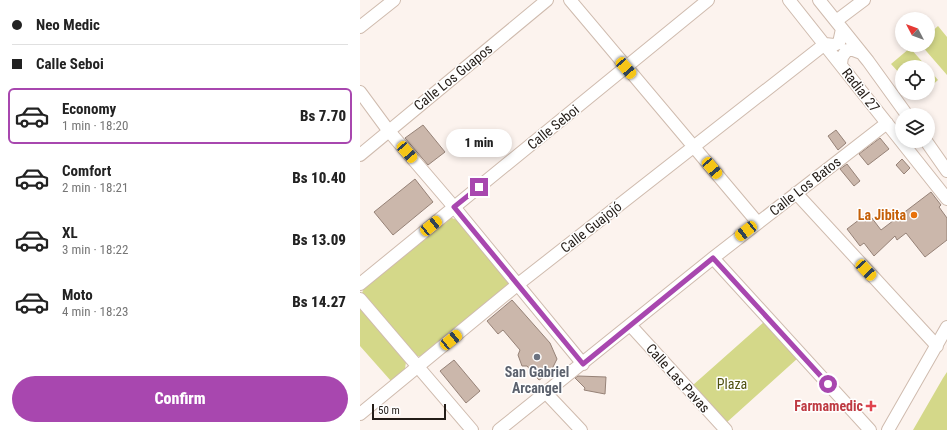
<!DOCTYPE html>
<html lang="en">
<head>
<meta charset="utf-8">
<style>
	:root { --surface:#fff; --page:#f2f2f2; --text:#222; --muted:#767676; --line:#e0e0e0; --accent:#a847af }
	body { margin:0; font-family:"Roboto Condensed",sans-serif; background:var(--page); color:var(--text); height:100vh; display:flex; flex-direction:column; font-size:15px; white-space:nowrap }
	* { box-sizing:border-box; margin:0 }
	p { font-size:13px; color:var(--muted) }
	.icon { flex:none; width:22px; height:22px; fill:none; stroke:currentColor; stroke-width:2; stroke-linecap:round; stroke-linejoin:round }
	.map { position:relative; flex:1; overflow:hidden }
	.sheet { display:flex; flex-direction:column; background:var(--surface); width:360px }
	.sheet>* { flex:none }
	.top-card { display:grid; align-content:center; height:88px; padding:0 12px; background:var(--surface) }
	.needle { width:26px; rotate:311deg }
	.controls { position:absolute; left:535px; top:12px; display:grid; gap:8px }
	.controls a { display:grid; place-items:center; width:40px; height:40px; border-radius:50%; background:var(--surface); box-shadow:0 2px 6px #0003; font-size:20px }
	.scale { position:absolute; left:12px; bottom:10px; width:74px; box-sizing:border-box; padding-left:4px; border:2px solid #231c17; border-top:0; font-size:11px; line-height:14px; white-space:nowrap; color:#231c17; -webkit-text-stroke:3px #fff; paint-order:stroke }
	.end { position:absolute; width:18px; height:18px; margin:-9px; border:5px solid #a847af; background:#fff; box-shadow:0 0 0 2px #fff }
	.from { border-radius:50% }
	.bubble { position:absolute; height:28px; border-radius:14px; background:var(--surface); box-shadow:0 2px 6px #0003; font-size:13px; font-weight:800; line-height:28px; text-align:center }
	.car { position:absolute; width:12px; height:24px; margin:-12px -6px; border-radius:5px; box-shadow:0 0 3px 1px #0007; background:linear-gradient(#f5c518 24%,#345 0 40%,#f5c518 0 76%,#345 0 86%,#f5c518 0) }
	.top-card b { display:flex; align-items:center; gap:14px; height:38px; font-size:15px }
	.top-card b+b { border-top:1px solid var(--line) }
	.top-card i { width:10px; height:10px; background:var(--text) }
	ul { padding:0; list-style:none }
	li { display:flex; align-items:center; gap:12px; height:56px; margin:0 8px 6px; padding:0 4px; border:2px solid transparent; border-radius:6px }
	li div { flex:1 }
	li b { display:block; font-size:15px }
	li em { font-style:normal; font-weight:800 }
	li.selected { border-color:var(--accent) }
	li>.icon { width:36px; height:36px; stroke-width:1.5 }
	.button { display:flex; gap:8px; margin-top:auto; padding:8px 12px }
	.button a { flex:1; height:46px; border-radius:24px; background:var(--accent); color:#fff; font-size:16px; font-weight:800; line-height:46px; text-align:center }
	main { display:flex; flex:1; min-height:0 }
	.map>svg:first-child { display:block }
	.green { fill:#d4d889 }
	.building { fill:#cbb7ab; stroke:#968277 }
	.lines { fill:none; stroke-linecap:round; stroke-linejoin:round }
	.minor-casing { stroke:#cfbbae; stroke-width:14 }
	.minor { stroke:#fff; stroke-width:12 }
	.route { stroke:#a847af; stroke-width:5 }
	.food-dot { fill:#e8710a; stroke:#fff; stroke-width:1.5 }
	.worship-dot { fill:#6b7280; stroke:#fff; stroke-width:1.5 }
	.health-dot { fill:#e0444e; stroke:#fff; stroke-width:1.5 }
	.labels { text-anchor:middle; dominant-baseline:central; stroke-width:3; stroke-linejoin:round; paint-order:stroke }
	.street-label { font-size:14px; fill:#231c17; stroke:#fff }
	.food-label { font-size:14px; font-weight:bold; fill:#c56008; stroke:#fff; text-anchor:end }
	.worship-label { font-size:14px; font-weight:bold; fill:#5b616d; stroke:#fff }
	.park-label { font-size:14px; fill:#50510f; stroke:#fff }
	.health-label { font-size:14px; font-weight:bold; fill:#be3a42; stroke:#fff; text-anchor:end }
</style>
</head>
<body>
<main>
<section class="sheet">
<div class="top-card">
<b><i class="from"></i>Neo Medic</b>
<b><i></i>Calle Seboi</b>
</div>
<ul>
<li class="selected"><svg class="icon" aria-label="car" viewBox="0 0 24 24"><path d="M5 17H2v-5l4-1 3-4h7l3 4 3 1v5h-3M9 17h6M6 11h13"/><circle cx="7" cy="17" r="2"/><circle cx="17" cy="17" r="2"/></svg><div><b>Economy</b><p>1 min · 18:20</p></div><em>Bs 7.70</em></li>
<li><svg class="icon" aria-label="car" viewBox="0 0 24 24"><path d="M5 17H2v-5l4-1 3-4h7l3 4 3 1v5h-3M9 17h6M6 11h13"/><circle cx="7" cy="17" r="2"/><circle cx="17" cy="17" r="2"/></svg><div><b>Comfort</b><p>2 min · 18:21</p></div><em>Bs 10.40</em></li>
<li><svg class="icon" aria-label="car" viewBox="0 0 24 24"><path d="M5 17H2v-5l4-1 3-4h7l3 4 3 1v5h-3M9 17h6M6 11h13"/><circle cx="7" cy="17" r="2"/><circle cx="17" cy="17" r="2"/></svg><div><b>XL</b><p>3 min · 18:22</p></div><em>Bs 13.09</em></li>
<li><svg class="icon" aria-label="car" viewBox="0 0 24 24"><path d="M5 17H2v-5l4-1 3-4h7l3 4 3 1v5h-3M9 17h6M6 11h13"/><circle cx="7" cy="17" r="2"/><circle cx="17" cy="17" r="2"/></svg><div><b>Moto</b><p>4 min · 18:23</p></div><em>Bs 14.27</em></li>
</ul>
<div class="button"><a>Confirm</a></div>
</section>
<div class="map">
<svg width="587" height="430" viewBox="0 0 587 430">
	<rect width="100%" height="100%" fill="#fcf3ee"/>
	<!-- green -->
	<path class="green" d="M578 26 587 37V75L561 45H568V35Z
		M550 48 567 67H542V76L531 64Z
		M568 68 578 80 568 89Z
		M87 218H92L97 220 148 281V286L62 357 53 355 2 293 6 284Z
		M0 308 46 362 45 369 31 381 0 346Z
		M405 321 438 358 366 423 333 385Z
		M587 372V430H553L583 378Z"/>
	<!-- building -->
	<path class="building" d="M63 125 85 152 68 165 45 138Z
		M476 130 486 143 478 150 468 136Z
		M520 138 529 149 508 165 499 154Z
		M542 159 550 168 544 174 536 165Z
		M487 164 500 181 494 186 480 169Z
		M55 179 73 202 33 235 14 212Z
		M571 192 581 205 579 207 587 218V240L565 257 546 233 537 240 535 236 514 256 504 243 500 246 487 229 508 213 521 230Z
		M152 300 190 343 197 359 190 373 179 380 167 366H162L158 355 160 350 143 330 138 334 127 321Z
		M94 360 120 391 106 403 80 371Z
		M218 376 246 377 245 394 224 390 225 388 215 378Z"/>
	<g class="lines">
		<defs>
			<path id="minor" d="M210 0 398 223
				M429 0 587 199
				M459 0 508 61 547 115
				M476 21 504 0
				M0 27 34 0
				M481 64 482 57 487 50H493L501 53
				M0 92 28 130 94 207 223 364
				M566 141 587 171
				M0 155 187 0
				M436 193 577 346
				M353 258 510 430
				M0 284 348 0
				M0 299 112 430
				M271 326 366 430
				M186 393 221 430
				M0 414 157 285 465 44 474 45 479 43 482 29
				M139 430 353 258 527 123
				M528 430 587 327"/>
		</defs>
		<!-- minor casing -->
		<use href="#minor" class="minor-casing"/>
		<!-- minor -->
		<use href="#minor" class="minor"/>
	</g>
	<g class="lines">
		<!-- route -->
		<path class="route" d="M119 187 94 207 223 364 353 258 468 384"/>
	</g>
	<!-- markers -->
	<circle class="food-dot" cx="554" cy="215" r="4"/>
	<circle class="worship-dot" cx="177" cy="357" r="4"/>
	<path class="health-dot" d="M509 400h4v4h4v4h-4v4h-4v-4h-4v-4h4z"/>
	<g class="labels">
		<!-- street labels -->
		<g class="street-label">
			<text transform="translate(93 77) rotate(-39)">Calle Los Guapos</text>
			<text transform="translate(501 90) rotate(52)">Radial 27</text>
			<text transform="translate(193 127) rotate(-39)">Calle Seboi</text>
			<text transform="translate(445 186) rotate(-38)">Calle Los Batos</text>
			<text transform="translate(231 227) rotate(-38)">Calle Guajojó</text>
			<text transform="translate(318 378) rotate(48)">Calle Las Pavas</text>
		</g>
		<!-- food labels -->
		<g class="food-label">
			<text x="546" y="215">La Jibita</text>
		</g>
		<!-- worship labels -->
		<g class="worship-label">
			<text x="177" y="372">San Gabriel<tspan x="177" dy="16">Arcangel</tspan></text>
		</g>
		<!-- park labels -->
		<g class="park-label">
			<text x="372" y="384">Plaza</text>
		</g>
		<!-- health labels -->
		<g class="health-label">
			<text x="503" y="406">Farmamedic</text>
		</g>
	</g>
</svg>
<div class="controls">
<a><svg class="needle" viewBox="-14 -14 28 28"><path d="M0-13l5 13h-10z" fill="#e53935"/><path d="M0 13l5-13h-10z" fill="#767676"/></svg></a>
<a><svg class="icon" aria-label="locate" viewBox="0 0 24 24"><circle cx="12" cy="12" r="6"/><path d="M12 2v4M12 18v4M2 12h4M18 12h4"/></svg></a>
<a><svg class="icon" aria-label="layers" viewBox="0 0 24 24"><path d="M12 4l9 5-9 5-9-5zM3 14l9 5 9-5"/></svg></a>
</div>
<div class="scale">50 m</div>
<i class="end from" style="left:468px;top:384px"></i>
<i class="end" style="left:119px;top:187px"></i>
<div class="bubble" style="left:86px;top:129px;width:66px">1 min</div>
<i class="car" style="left:266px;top:68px;rotate:139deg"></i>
<i class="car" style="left:47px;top:152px;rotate:139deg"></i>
<i class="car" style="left:352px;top:168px;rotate:140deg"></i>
<i class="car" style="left:71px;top:226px;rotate:51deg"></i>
<i class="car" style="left:386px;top:231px;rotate:232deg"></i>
<i class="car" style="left:506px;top:270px;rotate:137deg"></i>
<i class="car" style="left:91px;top:340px;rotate:51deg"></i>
</div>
</main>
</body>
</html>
